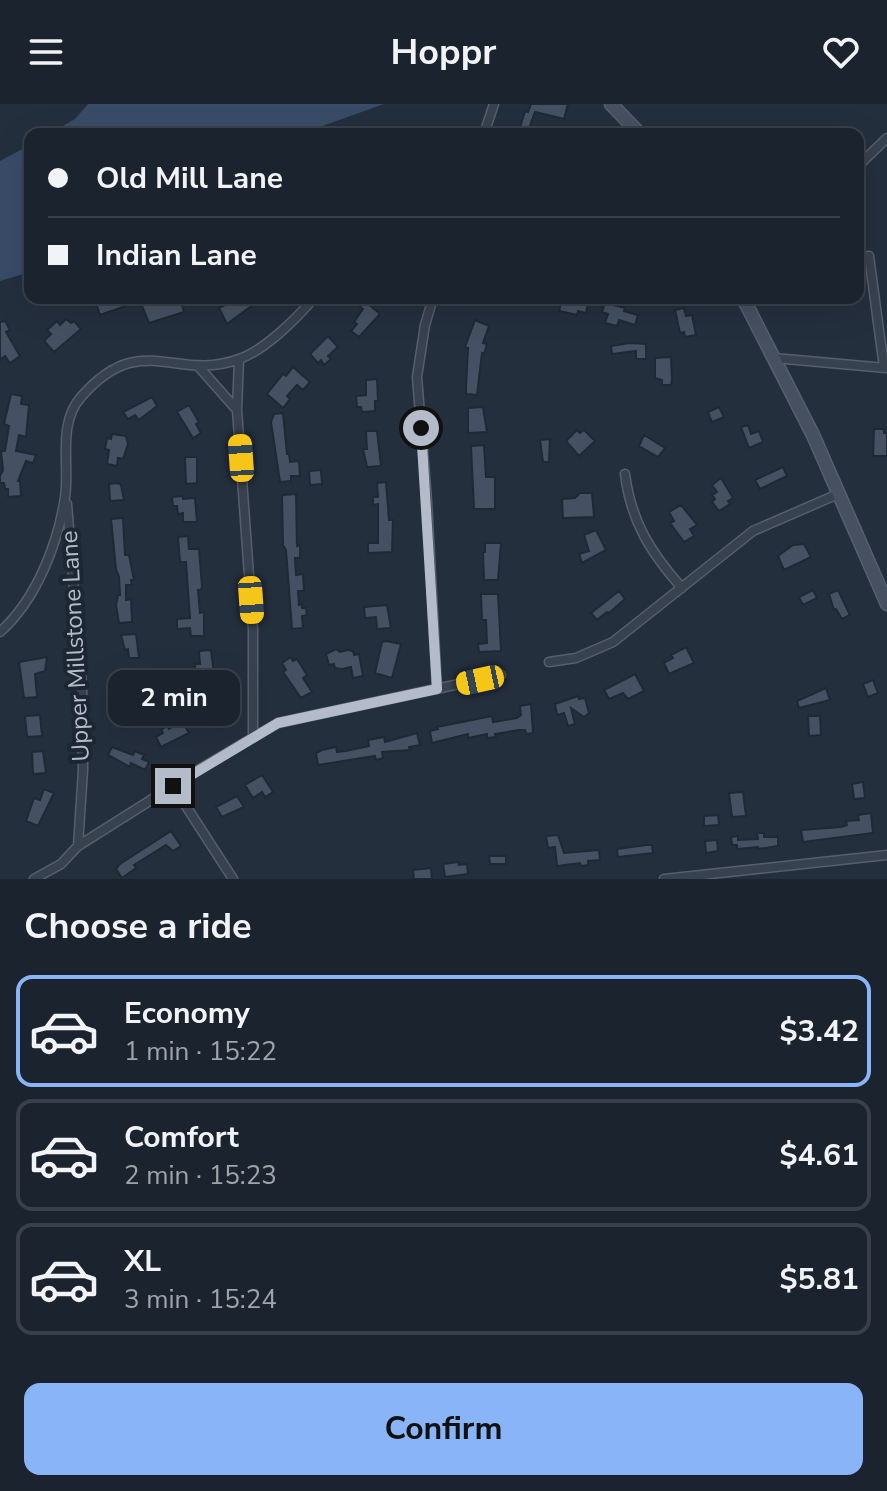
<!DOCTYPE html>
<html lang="en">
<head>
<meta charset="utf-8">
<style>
	:root { --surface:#1b232e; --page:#242b36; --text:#f1f3f6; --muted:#a0a4aa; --line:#39404a; --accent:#8ab4f8 }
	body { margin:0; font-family:"Nunito Sans",sans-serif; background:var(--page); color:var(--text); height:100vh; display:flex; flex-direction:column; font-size:30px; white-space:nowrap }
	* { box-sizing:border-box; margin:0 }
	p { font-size:26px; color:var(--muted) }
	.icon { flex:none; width:44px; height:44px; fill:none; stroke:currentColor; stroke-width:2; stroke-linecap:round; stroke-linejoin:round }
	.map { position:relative; height:775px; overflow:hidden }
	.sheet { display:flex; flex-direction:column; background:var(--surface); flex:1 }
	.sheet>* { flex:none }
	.guide { position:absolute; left:24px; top:24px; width:840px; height:176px; border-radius:16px; box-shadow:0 8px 32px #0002,0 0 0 2px var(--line); display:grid; align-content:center; height:176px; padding:0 24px; background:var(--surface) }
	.end { position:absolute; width:36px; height:36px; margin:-18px; border:10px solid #b4bcc9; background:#111; box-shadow:0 0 0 4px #111 }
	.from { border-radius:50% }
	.bubble { position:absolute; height:56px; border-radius:16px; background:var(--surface); box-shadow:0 8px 32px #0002,0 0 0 2px var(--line); font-size:26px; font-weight:700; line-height:56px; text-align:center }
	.car { position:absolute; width:24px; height:48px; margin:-24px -12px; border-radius:10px; box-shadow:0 0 6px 2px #0007; background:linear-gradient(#f5c518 24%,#345 0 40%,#f5c518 0 76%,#345 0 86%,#f5c518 0) }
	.guide b { display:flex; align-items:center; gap:28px; height:76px; font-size:30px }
	.guide b+b { border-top:2px solid var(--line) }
	.guide i { width:20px; height:20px; background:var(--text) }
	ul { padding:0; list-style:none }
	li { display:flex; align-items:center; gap:24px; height:112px; margin:0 16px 12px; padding:0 8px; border:4px solid var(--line); border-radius:16px }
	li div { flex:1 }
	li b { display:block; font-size:30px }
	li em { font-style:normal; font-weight:700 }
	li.selected { border-color:var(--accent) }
	li>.icon { width:72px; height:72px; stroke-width:1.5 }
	h2 { padding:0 24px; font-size:36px; line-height:96px }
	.cta { display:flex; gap:16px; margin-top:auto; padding:16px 24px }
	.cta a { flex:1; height:92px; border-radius:16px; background:var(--accent); color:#111; font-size:32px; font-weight:700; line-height:92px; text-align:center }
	header { display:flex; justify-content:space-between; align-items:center; height:104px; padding:0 24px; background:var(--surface); font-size:36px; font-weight:700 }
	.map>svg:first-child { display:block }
	.water { fill:#394c67 }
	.building { fill:#455162; stroke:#1f2835; stroke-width:2 }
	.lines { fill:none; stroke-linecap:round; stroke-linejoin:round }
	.street-casing { stroke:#565f6c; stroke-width:11 }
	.secondary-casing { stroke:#565f6c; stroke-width:15 }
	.street { stroke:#38414e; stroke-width:8 }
	.secondary { stroke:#465061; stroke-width:12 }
	.route { stroke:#b4bcc9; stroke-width:10 }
	.labels { text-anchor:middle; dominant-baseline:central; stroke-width:8; stroke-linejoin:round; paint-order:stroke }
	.street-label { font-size:24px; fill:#b4bcc9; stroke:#1d2633 }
</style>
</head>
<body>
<header><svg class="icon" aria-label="menu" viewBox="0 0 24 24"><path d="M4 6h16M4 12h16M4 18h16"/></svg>Hoppr<svg class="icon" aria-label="heart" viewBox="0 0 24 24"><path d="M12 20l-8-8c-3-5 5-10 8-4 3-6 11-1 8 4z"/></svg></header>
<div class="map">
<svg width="887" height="775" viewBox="0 0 887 775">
	<rect width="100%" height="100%" fill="#242f3e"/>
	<!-- water -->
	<path class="water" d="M88 0H384L300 30H49L75 15Z
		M30 41V168L0 177V57Z"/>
	<!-- building -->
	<path class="building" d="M531 0H568L564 15 535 8 527 30H518L525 7 528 8Z
		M109 194H148L149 197 158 194H180L184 208 149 219 140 197 100 211 96 199Z
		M239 194H251L254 200 227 220 219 204Z
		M562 194 588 199 586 209 578 207 577 211 559 207Z
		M365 197 380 210 359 233 351 227 357 220 354 218 363 205 360 203Z
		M605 199 625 204 624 207 638 211 635 221 619 216 617 222 605 219 608 210 602 208Z
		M684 204 686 212 692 211 696 231 685 233 684 228 680 229 675 206Z
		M66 215 71 219 74 217 81 225 54 248 44 237 51 230 47 226 57 217 60 221Z
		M475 216 489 222 483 239 487 240 484 250 482 249 477 291 466 290V283L468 244 465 243Z
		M5 217 10 226 6 228 20 252 10 259 5 252 0 256V218Z
		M328 232 338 243 328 252 331 255 324 261 321 256 318 259 310 250Z
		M630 239 646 240V255H636V247L612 250 611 242Z
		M671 253 672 276 671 281H662V276L655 274V254Z
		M293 263 310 278 303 286 297 281 287 292 290 295 283 304 267 290 283 270 286 272Z
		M377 275 378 297H375V307L362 308 361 303H357L356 292 366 291V276Z
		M11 290 22 292 21 300 29 301 26 333 19 331 16 347 36 351 33 359 26 357 18 377H20L21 392 8 393V385H5L4 379H0V372L3 366 1 347H5L9 322 4 320Z
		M152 293 157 302 139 316 135 311 128 315 123 308Z
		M189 301 199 318 196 320 201 329 193 334 177 308Z
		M483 303 487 328 468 329V304Z
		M719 303 724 313 712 318 708 308Z
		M283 309 287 350H289L290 358 299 357 300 372H291V377L280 378 271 318 274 310Z
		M748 321 751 330 759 327 763 338 749 344 741 323Z
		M874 325H884V329H887V352H873Z
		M577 326 580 329 584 326 595 337 579 352 566 337Z
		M366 327H377L381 362 367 363 363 345H367Z
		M112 330 126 332 128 340 123 355 118 354 117 362 107 360 109 346 105 345 107 334 111 335Z
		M644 331 665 344 658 353 639 342Z
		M550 335 549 358H543L540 336Z
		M484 341 486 373H495V405H474L471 342Z
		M185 353H197V379L186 380Z
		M783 363 787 372 760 385 755 376Z
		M321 366 322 380 310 381 309 367Z
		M721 374 733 394 728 397 730 400 719 407 712 398 715 395 712 391 717 388 712 381Z
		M386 378 389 416H393L392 448 368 449V439H378V400L373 401V393H378L377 379Z
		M118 379 121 381 124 396 110 397 109 380Z
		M580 389H592L594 413 563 414 562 395 575 394Z
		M296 390 297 442 300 441V454H295L296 471 303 470 304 487H298L299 501 302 500V504H306L307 511 302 512 303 524 292 525 286 446 283 441 282 393 283 391Z
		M183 392V395L195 394 197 418H183V409L178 410 177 402H173L172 393Z
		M681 401 697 421 690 425 694 432 684 438 670 419 674 417 669 408Z
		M123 414 125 451H129L134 476H131L132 481H126V496L131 495 132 518 119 519 116 501 118 491H120L119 473 116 465 111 415Z
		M596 426 606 446 582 459 579 450 589 447 584 431Z
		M188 432 189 445H199L202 482 201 486H198L200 509 204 508V532H191L190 524 177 525V515L190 514 186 458H180L178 433Z
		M485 439H501L498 476H484L483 448H485Z
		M804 440 811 453 784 466 778 452 793 441Z
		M813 486 817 494 803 501 799 493Z
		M838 486 850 511 842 515 836 505 834 506 829 490Z
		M619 487 625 495 609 509 607 508 597 516 591 509Z
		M481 490H498L501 547 479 548 478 540 487 539 486 516H482Z
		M387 501 391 524 377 525 376 513 365 514 364 503Z
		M136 530 139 554H129L128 545 125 546 121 531Z
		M386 537 401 540 392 574 375 569 382 538Z
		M686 543 694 559 669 570 664 559 673 554 671 551Z
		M336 545 340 548 348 546 353 547 354 551 359 550 363 572 353 574 351 563 342 565 335 564 334 560 329 561 326 550Z
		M211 546 214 569 200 570V567H195V560H200L199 547Z
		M47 553 45 567 35 570 37 593 24 594 19 558Z
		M291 553 293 557 297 555 307 571 303 574 312 588 301 594 283 568 286 566 282 559Z
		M133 570 135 596 121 597 119 571Z
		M635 570 644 587 628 595 623 589 609 595 604 586Z
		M873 576 878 589 868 593 863 580Z
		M159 578 166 587 154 596 147 586Z
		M826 584 830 596 799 604 797 597Z
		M204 589 216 596 203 619 190 611Z
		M578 592 579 595 585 594 589 609 584 613 571 604 575 620 568 622 564 609 557 611 555 600Z
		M531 600 533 629 526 630 525 626H519L495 630 496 633 487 634V630L468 634V630L432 639 430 627 438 625 437 623 492 612 493 618 517 614 521 611 520 602Z
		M40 611 42 632 27 633 25 612Z
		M808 612H820L821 631 809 632Z
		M182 617 189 629 161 643 156 633 163 629 161 626 167 622 169 625Z
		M417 629 420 641 409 643 410 646 382 648 383 654 376 656 375 652 318 661 316 649 322 646 336 643 337 648 346 647 369 642 368 636 384 633 385 638Z
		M112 643 133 651 135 647 144 651 142 655 149 658 145 666 131 659 130 663 108 651Z
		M43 647 46 669 33 670 32 648Z
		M262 671 273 688 265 693 262 688 253 694 245 681Z
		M863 678 865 694 854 695 852 680Z
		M44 685 54 689 38 722 26 717 34 694 40 696Z
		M743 688 746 712 732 713 729 689Z
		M237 692 244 703 222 713 216 703Z
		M871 709 873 729 803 738 801 726 841 723 847 721 846 717 859 716 858 711Z
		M718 711 719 721 704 722V712Z
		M171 727 181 742 173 747 166 741 134 761 136 764 122 774 116 765 120 760Z
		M757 729H764V733H778V742L758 745V743L737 745V741H732L731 733 738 732V736L758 735Z
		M558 731 564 749 599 746 600 756 588 757V761L581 762 580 759 557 762 555 743 548 744 546 732Z
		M717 736 718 747 706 749 705 737Z
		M646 741H652L653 749 618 753 617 745Z
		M489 752H506V760H490Z
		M458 758 459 761 467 760 468 770 445 773 443 760Z
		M431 764 432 775H414L413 766Z"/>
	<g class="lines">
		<defs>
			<path id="street" d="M484 30 494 0
				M858 62 887 34
				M858 154 869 152 884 263
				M433 194 425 221 417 273 427 397 437 585
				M774 254 886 264
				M239 255 237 306 253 526V632
				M198 262 237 306
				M625 370C631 418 651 449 682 484
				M67 400 82 582 83 666 78 742
				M0 528C36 496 58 440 65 393 70 361 57 320 81 293 141 224 175 279 239 255 265 246 296 215 314 194
				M549 558 576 554 613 538 753 427 838 390
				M173 682 233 775
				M34 775 61 760 78 742 200 665 278 619 501 571
				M664 775 887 751"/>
			<path id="secondary" d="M611 0 640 30
				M743 194 813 331 887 500"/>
		</defs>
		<!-- street casing -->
		<use href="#street" class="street-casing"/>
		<!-- secondary casing -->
		<use href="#secondary" class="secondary-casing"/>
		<!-- street -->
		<use href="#street" class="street"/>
		<!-- secondary -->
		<use href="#secondary" class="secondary"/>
	</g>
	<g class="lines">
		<!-- route -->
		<path class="route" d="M173 682 278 619 437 585 421 324"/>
	</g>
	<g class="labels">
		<!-- street labels -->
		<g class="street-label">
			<text transform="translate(75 542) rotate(-93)">Upper Millstone Lane</text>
		</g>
	</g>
</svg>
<i class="end from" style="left:421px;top:324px"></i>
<i class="end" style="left:173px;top:682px"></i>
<div class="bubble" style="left:108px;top:566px;width:132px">2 min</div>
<i class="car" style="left:241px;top:354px;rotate:356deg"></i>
<i class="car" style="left:251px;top:496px;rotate:176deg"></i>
<i class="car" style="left:480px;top:576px;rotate:258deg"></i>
<div class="guide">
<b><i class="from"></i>Old Mill Lane</b>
<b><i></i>Indian Lane</b>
</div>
</div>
<section class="sheet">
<h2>Choose a ride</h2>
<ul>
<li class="selected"><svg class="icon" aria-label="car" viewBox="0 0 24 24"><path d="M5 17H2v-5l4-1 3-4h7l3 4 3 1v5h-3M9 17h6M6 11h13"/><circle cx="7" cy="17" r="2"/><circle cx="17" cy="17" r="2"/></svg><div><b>Economy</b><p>1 min · 15:22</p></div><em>$3.42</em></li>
<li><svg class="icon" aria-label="car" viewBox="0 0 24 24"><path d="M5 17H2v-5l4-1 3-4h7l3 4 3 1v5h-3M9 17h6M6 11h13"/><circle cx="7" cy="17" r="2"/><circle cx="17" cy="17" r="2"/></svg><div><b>Comfort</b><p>2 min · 15:23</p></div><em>$4.61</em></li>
<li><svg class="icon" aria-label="car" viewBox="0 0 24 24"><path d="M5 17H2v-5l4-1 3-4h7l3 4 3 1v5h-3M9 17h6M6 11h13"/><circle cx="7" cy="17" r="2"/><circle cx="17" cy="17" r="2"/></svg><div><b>XL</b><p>3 min · 15:24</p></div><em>$5.81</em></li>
</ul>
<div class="cta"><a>Confirm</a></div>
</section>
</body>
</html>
